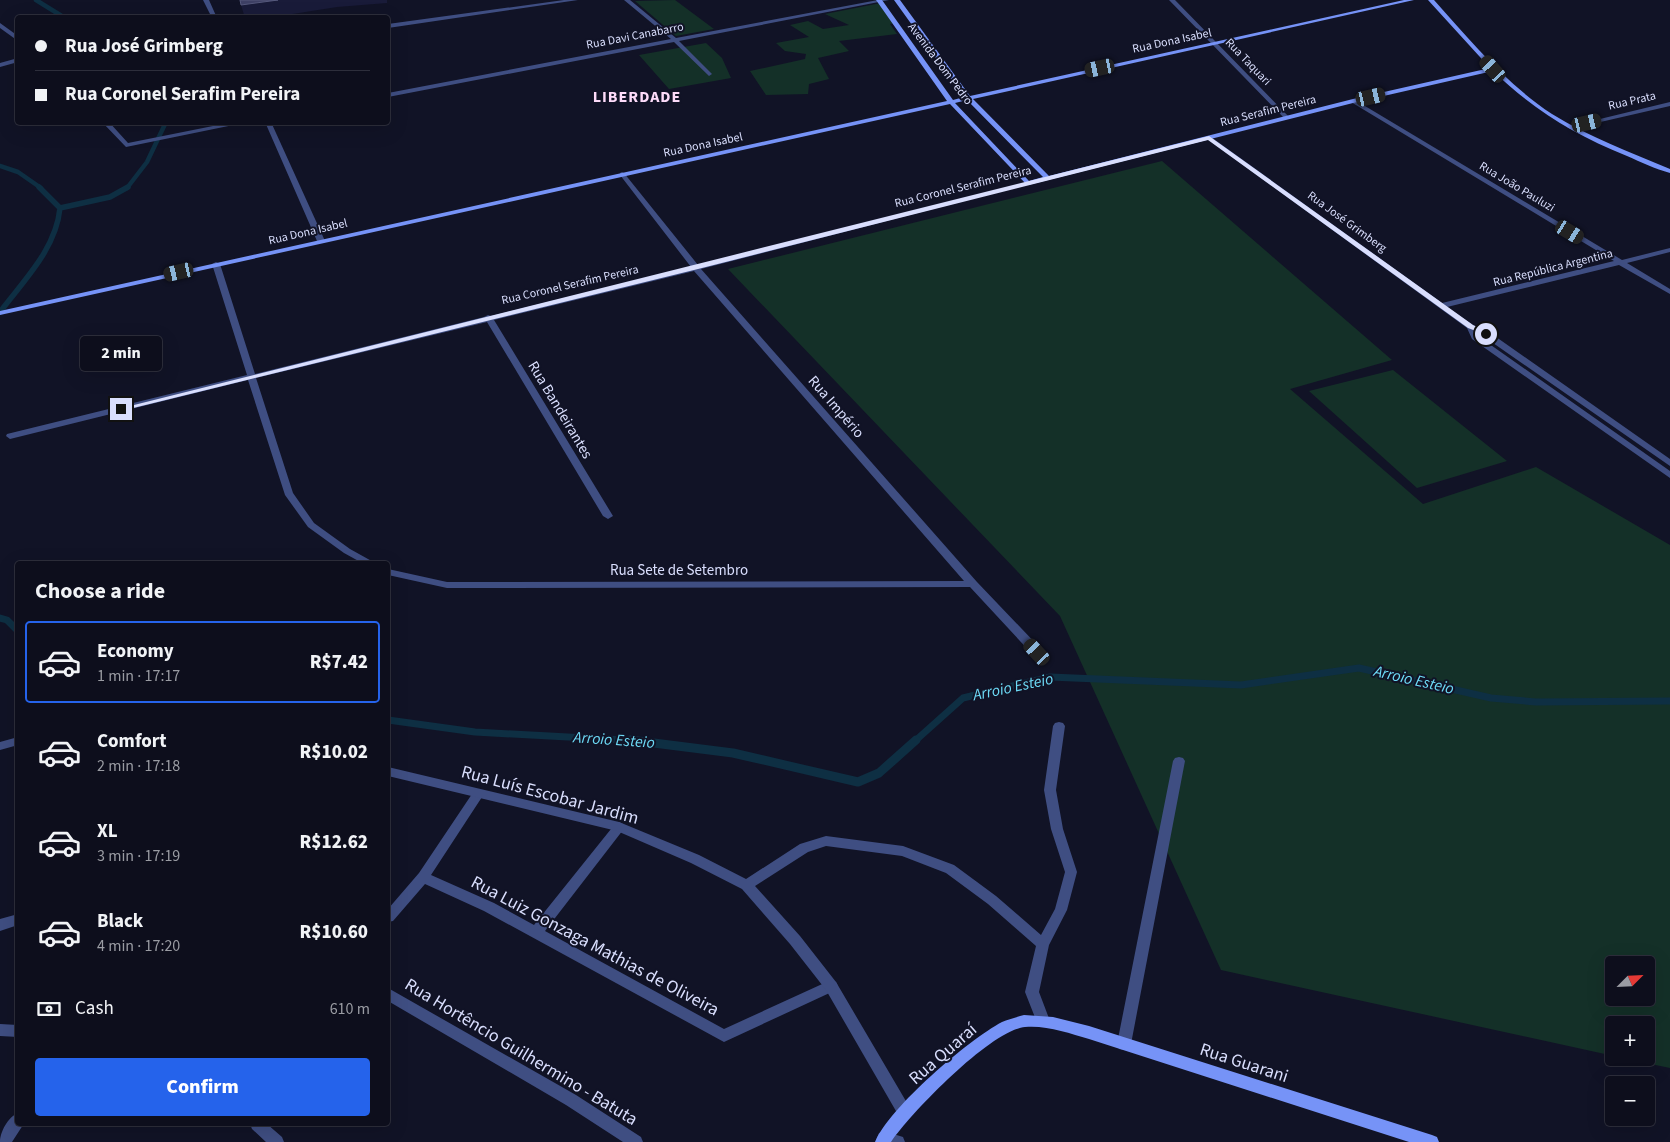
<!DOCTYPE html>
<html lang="en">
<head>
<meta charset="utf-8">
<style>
	:root { --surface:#0d0e1c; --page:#161725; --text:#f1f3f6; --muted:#9a9ca3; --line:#2d2e3b; --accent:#2563eb }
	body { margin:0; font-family:"Source Sans 3",sans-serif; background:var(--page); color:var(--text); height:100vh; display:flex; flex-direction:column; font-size:19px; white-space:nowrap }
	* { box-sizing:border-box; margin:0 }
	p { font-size:16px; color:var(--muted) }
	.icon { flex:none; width:28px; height:28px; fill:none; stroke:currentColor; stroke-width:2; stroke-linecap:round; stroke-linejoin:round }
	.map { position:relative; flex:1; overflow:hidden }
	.side { position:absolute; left:15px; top:561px; width:375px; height:565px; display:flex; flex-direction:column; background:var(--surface); border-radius:5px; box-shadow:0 5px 20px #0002,0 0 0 1px var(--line) }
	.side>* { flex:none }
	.guide { position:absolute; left:15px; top:15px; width:375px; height:110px; border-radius:5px; box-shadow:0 5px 20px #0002,0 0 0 1px var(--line); display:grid; align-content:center; height:110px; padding:0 20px; background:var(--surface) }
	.needle { width:32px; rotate:66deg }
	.controls { position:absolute; left:1605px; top:956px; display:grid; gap:10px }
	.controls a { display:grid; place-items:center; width:50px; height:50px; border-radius:5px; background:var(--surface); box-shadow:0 5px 20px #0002,0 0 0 1px var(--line); font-size:25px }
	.end { position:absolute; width:22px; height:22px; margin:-11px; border:6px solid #d9defd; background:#111; box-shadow:0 0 0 2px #111 }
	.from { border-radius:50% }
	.bubble { position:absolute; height:35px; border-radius:5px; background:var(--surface); box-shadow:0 5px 20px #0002,0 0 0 1px var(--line); font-size:16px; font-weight:800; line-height:35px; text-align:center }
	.car { position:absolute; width:15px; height:30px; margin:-15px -8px; border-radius:6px; box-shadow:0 0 4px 1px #0007; background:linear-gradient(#222 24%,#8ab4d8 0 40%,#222 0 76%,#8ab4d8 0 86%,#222 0) }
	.guide b { display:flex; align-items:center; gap:18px; height:48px; font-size:19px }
	.guide b+b { border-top:1px solid var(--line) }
	.guide i { width:12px; height:12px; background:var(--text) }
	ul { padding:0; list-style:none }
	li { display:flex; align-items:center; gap:15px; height:82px; margin:0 10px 8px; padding:0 10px; border:2px solid transparent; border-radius:5px }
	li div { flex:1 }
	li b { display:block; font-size:19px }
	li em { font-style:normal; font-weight:800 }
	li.selected { border-color:var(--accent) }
	li>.icon { width:45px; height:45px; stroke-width:1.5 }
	h2 { padding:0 20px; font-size:22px; line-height:60px }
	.pay { display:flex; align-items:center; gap:12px; height:55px; padding:0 20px; font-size:19px }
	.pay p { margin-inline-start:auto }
	.cta { display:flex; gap:10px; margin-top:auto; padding:10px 20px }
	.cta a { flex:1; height:58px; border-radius:5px; background:var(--accent); color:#fff; font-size:20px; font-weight:800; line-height:58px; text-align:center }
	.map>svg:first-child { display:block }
	.green { fill:#143028; fill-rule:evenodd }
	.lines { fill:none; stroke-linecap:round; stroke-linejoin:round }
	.stream-far3 { stroke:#0e2f43; stroke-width:4.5 }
	.stream-far2 { stroke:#0e2f43; stroke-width:5.5 }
	.stream-far1 { stroke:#0e2f43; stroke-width:7 }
	.stream { stroke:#0e2f43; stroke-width:9 }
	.lane { fill:#3f4e82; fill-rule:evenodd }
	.street { fill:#3f4e82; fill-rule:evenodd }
	.secondary { fill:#7693f7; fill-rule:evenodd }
	.shaded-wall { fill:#191b39 }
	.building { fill:#3e4065; stroke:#56597d }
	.route { fill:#d9defd }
	.labels { text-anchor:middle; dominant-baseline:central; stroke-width:4; stroke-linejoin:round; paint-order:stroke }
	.far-street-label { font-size:12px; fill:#d9defd; stroke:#111326 }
	.street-label { font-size:15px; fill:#d9defd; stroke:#111326 }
	.far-district-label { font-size:16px; font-weight:bold; letter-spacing:1px; fill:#fddbf9; stroke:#111326 }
	.water-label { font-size:16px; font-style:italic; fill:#6ddaf6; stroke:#111326 }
	.near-street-label { font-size:18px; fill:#d9defd; stroke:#111326 }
</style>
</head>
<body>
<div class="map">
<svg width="1670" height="1142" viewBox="0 0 1670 1142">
	<rect width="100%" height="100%" fill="#111326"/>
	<!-- green -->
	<path class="green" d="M675 0 714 29 676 36 635 1Z
		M881 3 896 23 890 24 897 34 839 41 849 51 818 58 829 79 809 84 808 94 766 95 750 71 805 59 806 54 785 51 776 43 809 37 790 25 808 21 823 29 849 25 825 14Z
		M706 43 722 58 731 78 669 89 639 55Z
		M1162 161 1392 360 1290 389 1423 504 1536 467 1670 545V1068L1622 1058H1646V1025H1614V1056L1221 970 1060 616 728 269ZM1614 965H1646V998H1614Z
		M1393 370 1507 461 1417 488 1309 391Z"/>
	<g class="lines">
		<!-- stream-far3 -->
		<path class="stream-far3" d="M36 0 65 18
			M0 166 18 172 41 188
			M127 188 147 162 166 122"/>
		<!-- stream-far2 -->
		<path class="stream-far2" d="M39 187 60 208
			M60 208 110 197 128 187
			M0 312C24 280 56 249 60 208"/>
		<!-- stream-far1 -->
		<path class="stream-far1" d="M0 618 7 620 18 631
			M388 720 475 732 642 741
			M915 741 963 698 1050 677 1241 685 1359 668 1491 698 1536 702 1670 701"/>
		<!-- stream -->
		<path class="stream" d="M630 740 733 753 858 782 879 773 916 740"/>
		<!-- lane -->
		<path class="lane" d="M1179 757 1183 758 1185 761 1131 1044 1129 1049 1124 1050 1119 1049 1117 1044 1173 761 1175 758Z
			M478 789 482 791 484 794 482 797 431 875 494 903 534 925 615 824 619 822 623 824 625 827 623 830 545 931 724 1029 831 980 836 982 838 986 836 990 724 1042 484 911 425 884 393 921 388 922V909L419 873 474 791Z
			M18 914V925L0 931V919Z
			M388 988 576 1095 641 1137 643 1142H623L566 1105 388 1001Z"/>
		<!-- street -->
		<path class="street" d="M203 0H209L217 18H212Z
			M564 0H578L388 28V24Z
			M624 0H630L676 38 878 0H889L679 41 712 74 709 76 674 42 388 97V93L671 39Z
			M1169 0H1175L1289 117V119H1285Z
			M0 23 18 36V41L0 28Z
			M18 58V62L0 67V63Z
			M1351 100H1355L1622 260 1670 248V252L1627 263 1670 289V294L1619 265 1447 307 1473 325 1489 332 1670 459V466L1483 336 1477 333 1478 336 1670 471V478L1472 339 1467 328 1206 138 1211 137 1442 303 1614 261 1351 102Z
			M1670 102V106L1570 129 1567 127Z
			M102 122H109L128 143 233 122H248L126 147Z
			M265 122H271L325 241 324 243 317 241Z
			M622 172 624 173 698 265 1030 182V184L701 269 977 582 1041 649 1042 652 1041 655H1033L970 587 447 588 388 575V569L447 582 964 581 694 271 494 320 613 516 608 519 603 516 487 322 256 378 293 493 314 523 350 549 377 564H364L344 553 308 527 285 495 248 380 10 439 6 436 7 434 247 375 212 264 216 262 220 264 255 374 484 317 488 315 491 316 691 267 620 175V173Z
			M1059 722 1063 723 1065 726 1056 790 1063 829 1077 872 1067 910 1049 945 1039 992 1050 1021 1048 1025 1043 1027 1038 1025 1025 992 1036 946 988 904 946 873 902 856 826 846 808 852 755 886 800 936 836 982 910 1108 912 1113 910 1118 905 1120 900 1118 826 990 790 944 742 889 691 863 617 831 388 776V767L619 822 699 855 746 879 800 844 826 836 903 846 954 865 996 896 1041 935 1055 909 1065 872 1051 829 1044 790 1053 726 1055 723Z
			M18 737V745L0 750V742Z
			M0 1024 18 1025V1037L0 1036Z
			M18 1113V1124H24L23 1125 12 1142H0C0 1132 8 1117 18 1113Z
			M250 1124H267L282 1137 284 1142H266L252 1129Z
			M884 1131 903 1137 905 1142H878L877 1138 879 1133Z"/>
		<!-- secondary -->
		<path class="secondary" d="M876 0H882L953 100 964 97 894 0H900L970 96 1404 0H1414L973 99 1049 176 1353 99 1490 68 1428 0H1434C1470 40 1506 84 1552 114 1589 137 1630 152 1670 169V173C1655 169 1641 162 1627 156 1573 134 1535 111 1493 71L1353 103 1028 185 1026 184 950 104 0 315V311L947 101ZM967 100 1043 177 1029 181 955 103Z
			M1024 1015 1053 1017 1089 1026 1432 1135 1437 1137 1439 1142H1409L1089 1039C1069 1033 1046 1025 1025 1027 990 1031 912 1112 891 1142H875C890 1107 968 1040 1002 1022 1009 1019 1017 1017 1024 1015Z"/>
	</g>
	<!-- shaded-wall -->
	<path class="shaded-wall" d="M278 0H387V3L337 7 267 18H245L241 5Z"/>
	<!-- building -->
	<path class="building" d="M240 0H278L241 5Z"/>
	<!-- route -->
	<path class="route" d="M1209 136 1473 325 1489 333V336L1468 328 1208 140 698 269 121 411 118 409Z"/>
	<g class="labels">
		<!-- far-street labels -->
		<g class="far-street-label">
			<text transform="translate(635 36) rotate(-11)">Rua Davi Canabarro</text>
			<text transform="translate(1172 41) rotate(-12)">Rua Dona Isabel</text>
			<text transform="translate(1248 62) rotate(46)">Rua Taquari</text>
			<text transform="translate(940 64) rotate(53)">Avenida Dom Pedro</text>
			<text transform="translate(1632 101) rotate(-13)">Rua Prata</text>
			<text transform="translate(1268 111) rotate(-14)">Rua Serafim Pereira</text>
			<text transform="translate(703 145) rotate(-12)">Rua Dona Isabel</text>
			<text transform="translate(963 187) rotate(-14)">Rua Coronel Serafim Pereira</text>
			<text transform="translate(1517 187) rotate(31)">Rua João Pauluzi</text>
			<text transform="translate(1347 222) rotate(36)">Rua José Grimberg</text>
			<text transform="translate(308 232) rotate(-13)">Rua Dona Isabel</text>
			<text transform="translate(1553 268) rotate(-14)">Rua República Argentina</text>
			<text transform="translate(570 285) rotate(-13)">Rua Coronel Serafim Pereira</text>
		</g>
		<!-- street labels -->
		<g class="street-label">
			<text transform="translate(836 407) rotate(49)">Rua Império</text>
			<text transform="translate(560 410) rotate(59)">Rua Bandeirantes</text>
			<text x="679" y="570">Rua Sete de Setembro</text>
		</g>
		<!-- far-district labels -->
		<g class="far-district-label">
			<text x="637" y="97">LIBERDADE</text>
		</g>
		<!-- water labels -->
		<g class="water-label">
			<text transform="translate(1414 680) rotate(13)">Arroio Esteio</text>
			<text transform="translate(1013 687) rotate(-12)">Arroio Esteio</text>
			<text transform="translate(614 740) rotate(4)">Arroio Esteio</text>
		</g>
		<!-- near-street labels -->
		<g class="near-street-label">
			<text transform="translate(550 795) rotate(15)">Rua Luís Escobar Jardim</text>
			<text transform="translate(595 946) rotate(28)">Rua Luiz Gonzaga Mathias de Oliveira</text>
			<text transform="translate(521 1052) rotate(31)">Rua Hortêncio Guilhermino - Batuta</text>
			<text transform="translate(943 1054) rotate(-41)">Rua Quaraí</text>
			<text transform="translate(1244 1063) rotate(18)">Rua Guarani</text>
		</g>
	</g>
</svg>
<div class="controls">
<a><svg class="needle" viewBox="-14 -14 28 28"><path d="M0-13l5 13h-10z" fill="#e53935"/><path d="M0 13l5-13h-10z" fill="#9a9ca3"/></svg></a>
<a>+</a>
<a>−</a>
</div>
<i class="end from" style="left:1486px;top:334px"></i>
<i class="end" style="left:121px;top:409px"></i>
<div class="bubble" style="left:80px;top:336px;width:82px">2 min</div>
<i class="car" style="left:1100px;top:68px;rotate:258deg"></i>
<i class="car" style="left:1493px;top:69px;rotate:318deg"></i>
<i class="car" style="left:1371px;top:97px;rotate:77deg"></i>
<i class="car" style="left:1587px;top:123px;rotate:77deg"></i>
<i class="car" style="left:1570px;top:232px;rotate:121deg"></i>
<i class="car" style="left:179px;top:272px;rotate:257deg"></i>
<i class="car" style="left:1037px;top:652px;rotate:317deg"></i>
<div class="guide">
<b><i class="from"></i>Rua José Grimberg</b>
<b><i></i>Rua Coronel Serafim Pereira</b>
</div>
<section class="side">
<h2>Choose a ride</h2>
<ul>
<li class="selected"><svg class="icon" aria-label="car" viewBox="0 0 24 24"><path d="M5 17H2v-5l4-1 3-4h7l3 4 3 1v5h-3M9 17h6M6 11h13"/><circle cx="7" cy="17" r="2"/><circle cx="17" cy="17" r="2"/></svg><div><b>Economy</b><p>1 min · 17:17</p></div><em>R$7.42</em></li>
<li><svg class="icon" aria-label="car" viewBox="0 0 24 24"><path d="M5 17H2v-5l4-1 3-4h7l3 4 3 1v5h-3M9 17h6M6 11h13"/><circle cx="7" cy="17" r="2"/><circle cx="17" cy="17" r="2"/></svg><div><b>Comfort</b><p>2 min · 17:18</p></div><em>R$10.02</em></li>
<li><svg class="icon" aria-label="car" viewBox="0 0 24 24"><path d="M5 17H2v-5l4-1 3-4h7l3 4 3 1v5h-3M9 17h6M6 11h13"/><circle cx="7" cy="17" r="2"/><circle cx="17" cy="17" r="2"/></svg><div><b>XL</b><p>3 min · 17:19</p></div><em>R$12.62</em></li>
<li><svg class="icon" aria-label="car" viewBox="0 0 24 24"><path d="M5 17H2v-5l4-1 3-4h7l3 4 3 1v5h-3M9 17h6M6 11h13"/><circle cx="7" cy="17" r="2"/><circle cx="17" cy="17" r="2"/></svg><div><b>Black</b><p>4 min · 17:20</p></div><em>R$10.60</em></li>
</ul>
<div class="pay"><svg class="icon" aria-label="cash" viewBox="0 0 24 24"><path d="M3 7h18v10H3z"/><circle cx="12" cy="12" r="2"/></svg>Cash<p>610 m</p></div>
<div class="cta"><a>Confirm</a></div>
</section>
</div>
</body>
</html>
